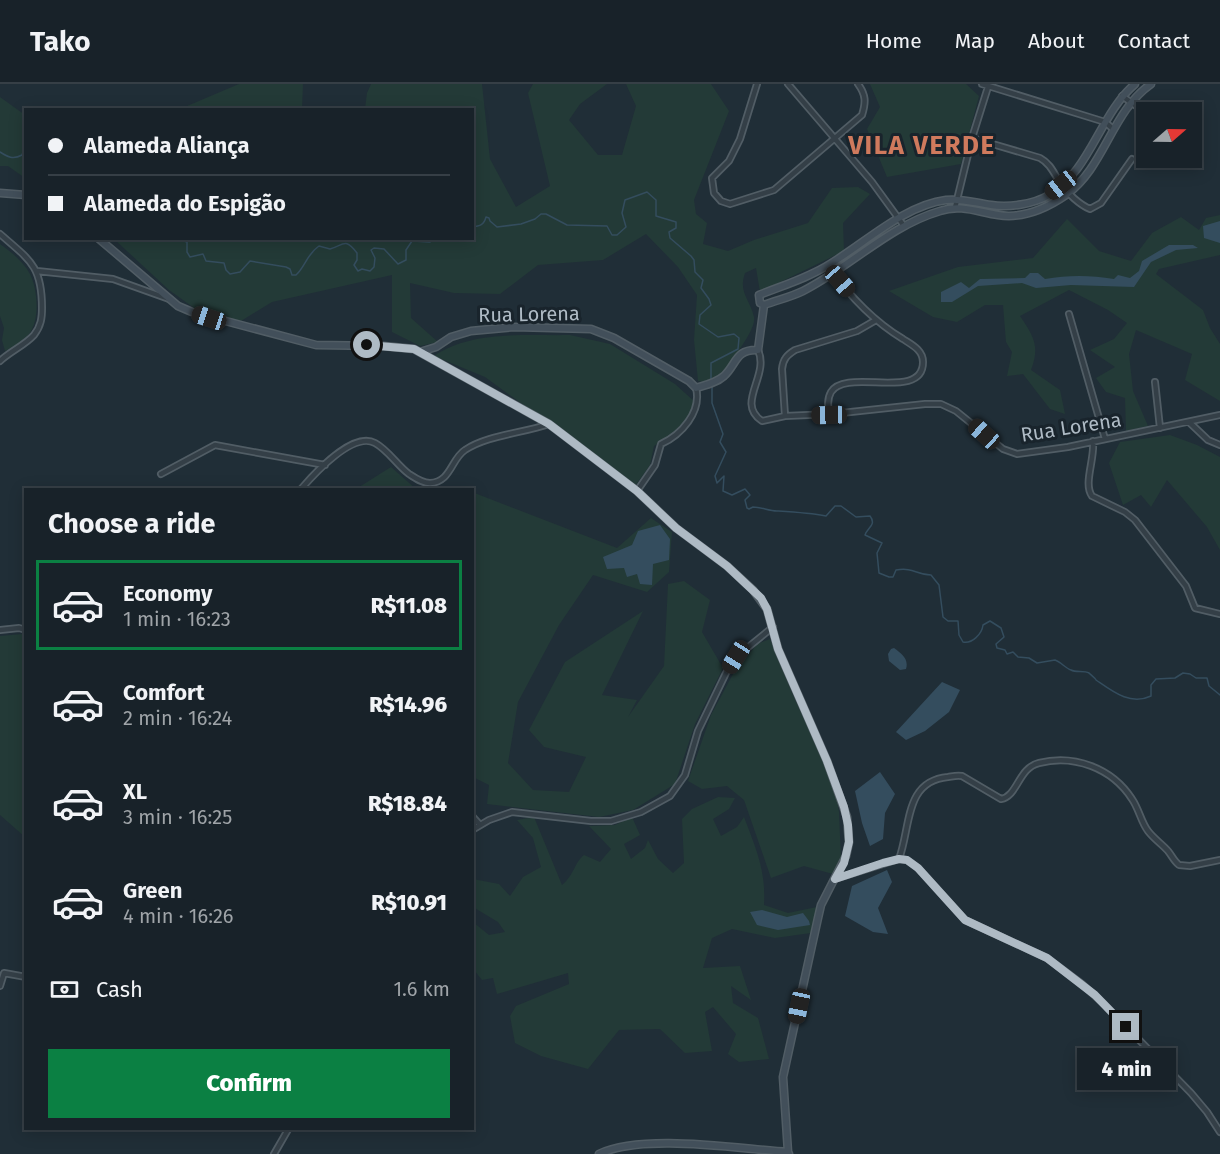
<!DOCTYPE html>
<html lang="en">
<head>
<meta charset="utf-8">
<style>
	:root { --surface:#182229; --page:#212a31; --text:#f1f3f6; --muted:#9fa4a8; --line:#363f46; --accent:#0b8043 }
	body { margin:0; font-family:"Fira Sans",sans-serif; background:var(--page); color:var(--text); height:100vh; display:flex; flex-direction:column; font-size:22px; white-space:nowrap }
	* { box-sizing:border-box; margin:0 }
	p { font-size:20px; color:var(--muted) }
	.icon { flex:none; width:33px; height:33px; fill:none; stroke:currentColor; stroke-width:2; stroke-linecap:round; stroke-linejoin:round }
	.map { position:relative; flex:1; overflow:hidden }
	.panel { position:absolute; left:24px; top:404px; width:450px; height:642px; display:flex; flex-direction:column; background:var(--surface); border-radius:0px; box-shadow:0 3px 15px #0003,0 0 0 2px var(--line) }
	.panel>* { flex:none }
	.guide { position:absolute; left:24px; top:24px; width:450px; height:132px; border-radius:0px; box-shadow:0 3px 15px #0003,0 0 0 2px var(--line); display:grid; align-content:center; height:132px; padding:0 24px; background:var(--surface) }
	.needle { width:39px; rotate:70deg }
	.controls { position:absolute; left:1136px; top:18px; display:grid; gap:12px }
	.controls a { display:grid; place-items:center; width:66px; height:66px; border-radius:0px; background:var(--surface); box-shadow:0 3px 15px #0003,0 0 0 2px var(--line); font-size:30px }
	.end { position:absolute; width:27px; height:27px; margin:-14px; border:8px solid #aebac4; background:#111; box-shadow:0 0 0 3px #111 }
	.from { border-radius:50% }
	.bubble { position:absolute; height:42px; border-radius:0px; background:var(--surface); box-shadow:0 3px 15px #0003,0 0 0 2px var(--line); font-size:20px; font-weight:800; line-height:42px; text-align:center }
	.car { position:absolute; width:18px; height:36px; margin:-18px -9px; border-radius:8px; box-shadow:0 0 4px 2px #0007; background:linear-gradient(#222 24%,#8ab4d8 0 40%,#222 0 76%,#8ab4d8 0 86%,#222 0) }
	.guide b { display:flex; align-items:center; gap:21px; height:57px; font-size:22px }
	.guide b+b { border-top:2px solid var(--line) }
	.guide i { width:15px; height:15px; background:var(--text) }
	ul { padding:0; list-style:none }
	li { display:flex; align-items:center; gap:18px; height:90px; margin:0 12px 9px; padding:0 12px; border:3px solid transparent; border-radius:0px }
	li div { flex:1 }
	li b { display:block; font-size:22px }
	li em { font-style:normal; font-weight:800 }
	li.selected { border-color:var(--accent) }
	li>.icon { width:54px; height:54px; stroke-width:1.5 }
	h2 { padding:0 24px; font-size:27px; line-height:72px }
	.pay { display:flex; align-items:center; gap:15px; height:66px; padding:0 24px; font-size:22px }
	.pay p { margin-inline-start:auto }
	.action { display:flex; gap:12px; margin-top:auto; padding:12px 24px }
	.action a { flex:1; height:69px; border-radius:0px; background:var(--accent); color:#fff; font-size:24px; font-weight:800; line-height:69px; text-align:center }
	header { display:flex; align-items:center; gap:36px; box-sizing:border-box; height:84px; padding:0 30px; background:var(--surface); border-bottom:2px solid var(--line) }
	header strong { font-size:28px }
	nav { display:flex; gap:33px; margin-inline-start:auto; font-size:21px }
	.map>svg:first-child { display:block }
	.green { fill:#233a37 }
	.water { fill:#344d5e }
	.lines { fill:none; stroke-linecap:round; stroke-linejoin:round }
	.stream { stroke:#344d5e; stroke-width:1.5 }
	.street-casing { stroke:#515d65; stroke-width:8 }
	.secondary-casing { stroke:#515d65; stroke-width:9 }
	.street { stroke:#343f47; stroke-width:4.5 }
	.secondary { stroke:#424f5a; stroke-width:6 }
	.route { stroke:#aebac4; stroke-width:8 }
	.labels { text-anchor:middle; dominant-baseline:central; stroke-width:6; stroke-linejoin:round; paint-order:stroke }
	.street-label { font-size:20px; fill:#aebac4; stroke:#19242c }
	.district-label { font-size:26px; font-weight:bold; letter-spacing:1.5px; fill:#d07a5d; stroke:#19242c }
</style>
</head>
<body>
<header>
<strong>Tako</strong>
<nav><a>Home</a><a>Map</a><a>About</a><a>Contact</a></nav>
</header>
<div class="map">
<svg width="1220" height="1070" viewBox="0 0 1220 1070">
	<rect width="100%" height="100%" fill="#202e37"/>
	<!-- green -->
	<path class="green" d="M239 0H303L302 25H180Z
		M371 0H482L490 75 516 123 550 102 528 9 533 0H607L580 20 569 36 598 71H622L636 22 626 0H711L729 27 694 116 696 130 707 139 703 160 728 167 754 156 808 139 832 104 858 103 870 110 843 139 844 167 760 208 756 184 745 189C738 209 750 215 754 233 757 248 723 286 714 300L698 297 694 256 697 211 678 183 646 150 603 176 538 181 500 210 454 209 410 199 411 234 438 258 420 262 392 248V191L272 218 241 237 204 231 169 206 114 155 472 154V26L365 25 367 9Z
		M870 0H966L979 12 961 80 887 93 867 45 880 23Z
		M0 13 25 31V94L8 82H0Z
		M1220 131V171L1159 185 1156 190 1203 226 1210 244 1220 260V317L1185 296 1192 270 1136 246 1129 270 1133 307 1148 342 1126 347 1125 314 1106 308 1096 294 1115 283 1090 266 1114 255 1127 239 1108 226 1069 206 1020 232C1034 253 1040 262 1031 286L1060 306 1065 330 1050 325 1023 290 1007 292 1012 268 1006 258 1003 221H985L957 238 933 233 889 207 958 183 1033 174 1067 135 1099 167 1131 177 1152 149 1181 133 1199 146 1206 134Z
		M0 160C11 168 23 177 30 190 38 206 40 236 29 250 23 257 13 263 5 267L2 256 4 244 0 232Z
		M570 251 610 260 675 300 696 319 680 345 654 362 650 381 635 402 485 293 434 272C472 246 526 252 570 251Z
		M1170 351 1197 361 1220 373V466L1207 443 1167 396 1151 423 1141 411 1123 421 1109 379 1120 358Z
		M391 383 416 405H356Z
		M472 408 617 464 651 434 672 448 669 488 647 508 593 491 559 541 518 618 508 679 533 706 569 708 586 673 544 663 529 646 565 578 643 527 602 611 637 616 628 633 664 582 668 500 684 497 710 516 702 548 723 584 695 640 675 700 633 726 599 733 487 720 489 701 473 693Z
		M23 550 26 551 25 753 0 731V552Z
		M770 555 793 611 835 702 839 728 841 776 833 790 804 782 771 794 744 716 727 702 702 705 688 697 711 631 733 590 757 560Z
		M718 713 735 714 729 725 713 735 721 752 737 743 744 733C756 765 766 786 764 821L788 829 817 823 811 849 775 854 732 845 712 854 703 884 740 882 751 916 731 902 733 919 758 934 769 975 739 978 728 970 736 950 713 923 705 928 712 967 685 969 660 945 619 946 588 985 541 972 515 959 510 932 516 922 569 900 568 889 497 910 493 894 482 896 474 886 472 880 473 838 489 851 505 848 498 838 473 823V795L499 800 510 812 523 793 541 783 533 754 517 736 534 733 562 801C575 790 574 779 584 771L600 778 611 765 589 742 615 741 632 733 640 751 624 760 631 775 645 764 648 756 658 775 673 789 684 779 682 735 692 725Z"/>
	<!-- water -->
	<path class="water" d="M1220 137V159L1204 154 1203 142Z
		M1169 161H1193L1198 164 1176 166 1151 178 1134 203 1071 201 1036 204 1022 199 978 202 952 218H941V208L961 198 969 204 980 195 1025 194 1030 189H1038L1045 195C1068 191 1090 191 1114 195L1118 191 1130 194 1139 187 1142 177Z
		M660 441 670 455 669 476 653 480 652 501 640 500 637 490 627 493 624 484 607 485 603 473 632 461 638 447Z
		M894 564C902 570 909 575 906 585L900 586 889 577 888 570 891 565Z
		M942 598 960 606 949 628 925 647 906 656 896 648Z
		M880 688 895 710 885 729 883 755 870 762 862 739 855 707Z
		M887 786 892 798 878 824 888 850 873 848 845 832 852 802Z
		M762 826 787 833 803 829 809 837 810 841 778 846 757 841 750 828Z"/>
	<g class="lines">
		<!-- stream -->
		<path class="stream" d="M0 68C8 73 13 76 22 71L26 60
			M472 143C480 142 484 141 486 133L489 134 490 137 497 143 521 140 535 135 541 130H546L567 141 607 142 612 151H617L626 143 622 129 625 116 647 108 656 116V132L676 138V144L669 148 670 154 691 172 694 176 695 188 703 196 701 204 709 215 711 221 700 231 699 240 718 253 734 250 739 254 738 265 711 279V295
			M174 154 187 158V168L190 173 203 170 206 177 224 179 226 186 230 190 240 188 250 177 286 183 290 185 292 191H296C305 183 307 170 319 162L330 165C344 161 345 153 357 169V176L354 181 358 187 362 185 370 187 374 183 375 174 371 166 374 164 384 165 398 180 406 176V166L412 157 430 158 435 154
			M712 301V319L723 350 720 358 726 368 715 392 717 399 724 392 723 407 732 411 745 405 750 411 745 416 747 424 749 425 753 423C761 423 769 427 777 427 793 428 810 429 826 432L835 422H841L856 433 870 432C877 441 867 444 865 451L882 459 877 469 879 489 889 493H893L896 486C914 483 916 491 931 491L939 501 943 533 948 537H958L959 551 963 558C972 560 982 550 983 541L990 537 1001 544 1004 553 996 560 997 564 1005 566 1007 570 1013 568 1018 573 1029 574 1037 579 1055 576C1061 578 1065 584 1071 586 1076 589 1084 586 1089 589 1090 590 1096 595 1096 596 1112 607 1130 622 1151 612V601L1156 595 1175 594 1183 589 1190 590 1196 594H1207L1209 602 1220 611"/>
		<defs>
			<path id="street" d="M757 0 740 55 729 77 712 94 714 109 721 117 730 120 774 106 862 31C866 18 866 11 858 0
				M788 0 872 98 904 142
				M982 0 1105 38 1113 45
				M1122 12 1146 29
				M972 54 1040 74C1051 80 1054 90 1061 100 1067 109 1080 121 1090 125L1101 119 1132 75
				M955 124 972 54 988 3
				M0 150C30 176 42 182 42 224 42 234 41 242 34 251 25 261 11 267 0 277
				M828 182C848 210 873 237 903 255 912 261 923 266 923 278 923 318 846 283 831 308 827 315 828 323 829 331
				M37 187 113 195 169 215
				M1069 230 1105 355
				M758 266C770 292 735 319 762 337L785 332 832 330 925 320H941L956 327 1003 365 1017 370 1068 363 1220 331
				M1155 298 1160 344
				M785 332 782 285C783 275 787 271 795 266L857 247 876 236
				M1189 338 1208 356 1220 361
				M1093 357C1095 375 1083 400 1092 412L1125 428 1135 436 1186 502 1195 524 1220 530
				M161 390 215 361 325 381
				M301 405C314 390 353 347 375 359 388 366 397 381 409 390 415 394 422 399 430 399 451 398 451 375 465 366 487 351 524 349 549 340
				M637 407 655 381 661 360C681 351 702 328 696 304
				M0 546 19 544 26 546
				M472 732 480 741
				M472 746 489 736 512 728 591 737H611L641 728 670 712 685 691 698 647 726 589 736 573 773 543
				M899 775C911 743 904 697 948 693 954 692 957 691 962 692L1001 715C1018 712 1018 684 1039 679 1074 670 1112 684 1132 715 1139 725 1141 738 1148 747 1154 755 1162 760 1168 767 1172 772 1174 777 1179 781L1190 782 1220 776
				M899 775 907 776 918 784 965 836 1047 874 1082 900 1104 920 1191 1009 1207 1028 1220 1048
				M835 795 899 775
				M0 902 4 889 26 893
				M274 1070 289 1044"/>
			<path id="secondary" d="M1135 0C1099 31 1091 86 1049 111 1034 120 1009 124 991 121 976 119 961 114 946 116 905 121 865 159 830 180 808 194 784 201 759 211L760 219 764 221C777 216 791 213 803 207 850 183 889 142 940 127 960 120 978 128 998 131 1022 135 1047 124 1066 111 1105 83 1111 28 1151 0
				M0 109 26 111
				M98 154 178 222 192 228 316 261 383 262 414 265 549 340 637 407 676 444 727 482 753 506 767 525 778 565 827 677 847 733 849 758 846 772 821 821 818 834 783 993 788 1068
				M420 268 436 263 451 253 471 247 514 243 591 245 614 254 689 297 696 304C706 301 716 299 724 292 737 280 735 265 758 266L764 221
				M599 1070C644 1049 738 1065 788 1068L789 1070"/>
		</defs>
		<!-- street casing -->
		<use href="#street" class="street-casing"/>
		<!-- secondary casing -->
		<use href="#secondary" class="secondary-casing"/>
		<!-- street -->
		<use href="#street" class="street"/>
		<!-- secondary -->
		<use href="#secondary" class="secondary"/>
	</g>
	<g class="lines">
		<!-- route -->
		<path class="route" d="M367 261 414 265 549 340 637 407 676 444 727 482 761 514 767 525 778 565 827 677 844 723 848 741 849 758 844 779 835 795 883 779 899 775 907 776 918 784 965 836 1047 874 1095 911 1126 943"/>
	</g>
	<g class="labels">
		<!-- street labels -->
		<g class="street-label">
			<text transform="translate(529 230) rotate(-1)">Rua Lorena</text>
			<text transform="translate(1071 343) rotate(-9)">Rua Lorena</text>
		</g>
		<!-- district labels -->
		<g class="district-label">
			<text x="922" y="61">VILA VERDE</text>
		</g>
	</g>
</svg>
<div class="controls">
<a><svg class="needle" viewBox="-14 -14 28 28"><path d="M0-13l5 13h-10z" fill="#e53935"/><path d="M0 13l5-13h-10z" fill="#9fa4a8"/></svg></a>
</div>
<i class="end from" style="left:367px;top:261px"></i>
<i class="end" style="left:1126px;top:943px"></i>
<div class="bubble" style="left:1077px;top:964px;width:99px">4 min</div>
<i class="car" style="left:1061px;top:101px;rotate:232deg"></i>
<i class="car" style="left:840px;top:197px;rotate:139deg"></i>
<i class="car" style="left:209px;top:234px;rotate:288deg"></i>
<i class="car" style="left:829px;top:331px;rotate:269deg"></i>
<i class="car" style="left:984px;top:350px;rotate:312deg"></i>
<i class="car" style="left:736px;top:573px;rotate:212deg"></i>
<i class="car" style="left:799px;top:922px;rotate:192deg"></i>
<div class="guide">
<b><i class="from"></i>Alameda Aliança</b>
<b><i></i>Alameda do Espigão</b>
</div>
<section class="panel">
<h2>Choose a ride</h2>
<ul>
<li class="selected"><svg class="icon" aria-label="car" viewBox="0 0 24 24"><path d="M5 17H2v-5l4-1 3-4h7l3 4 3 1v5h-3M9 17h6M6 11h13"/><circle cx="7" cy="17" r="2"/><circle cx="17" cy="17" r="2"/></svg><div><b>Economy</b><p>1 min · 16:23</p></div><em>R$11.08</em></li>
<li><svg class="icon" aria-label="car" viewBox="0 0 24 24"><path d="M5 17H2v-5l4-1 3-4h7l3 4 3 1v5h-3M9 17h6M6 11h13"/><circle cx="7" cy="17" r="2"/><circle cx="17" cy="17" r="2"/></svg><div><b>Comfort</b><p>2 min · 16:24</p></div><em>R$14.96</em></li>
<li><svg class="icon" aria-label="car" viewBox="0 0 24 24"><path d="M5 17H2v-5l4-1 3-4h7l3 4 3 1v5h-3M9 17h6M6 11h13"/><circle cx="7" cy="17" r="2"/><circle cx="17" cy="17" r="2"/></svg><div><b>XL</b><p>3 min · 16:25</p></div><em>R$18.84</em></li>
<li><svg class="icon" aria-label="car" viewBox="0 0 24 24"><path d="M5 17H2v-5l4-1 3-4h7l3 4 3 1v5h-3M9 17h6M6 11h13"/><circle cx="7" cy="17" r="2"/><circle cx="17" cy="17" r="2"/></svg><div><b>Green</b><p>4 min · 16:26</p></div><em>R$10.91</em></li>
</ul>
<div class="pay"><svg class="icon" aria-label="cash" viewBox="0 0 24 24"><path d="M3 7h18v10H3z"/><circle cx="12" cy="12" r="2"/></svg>Cash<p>1.6 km</p></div>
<div class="action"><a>Confirm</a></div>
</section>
</div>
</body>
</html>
